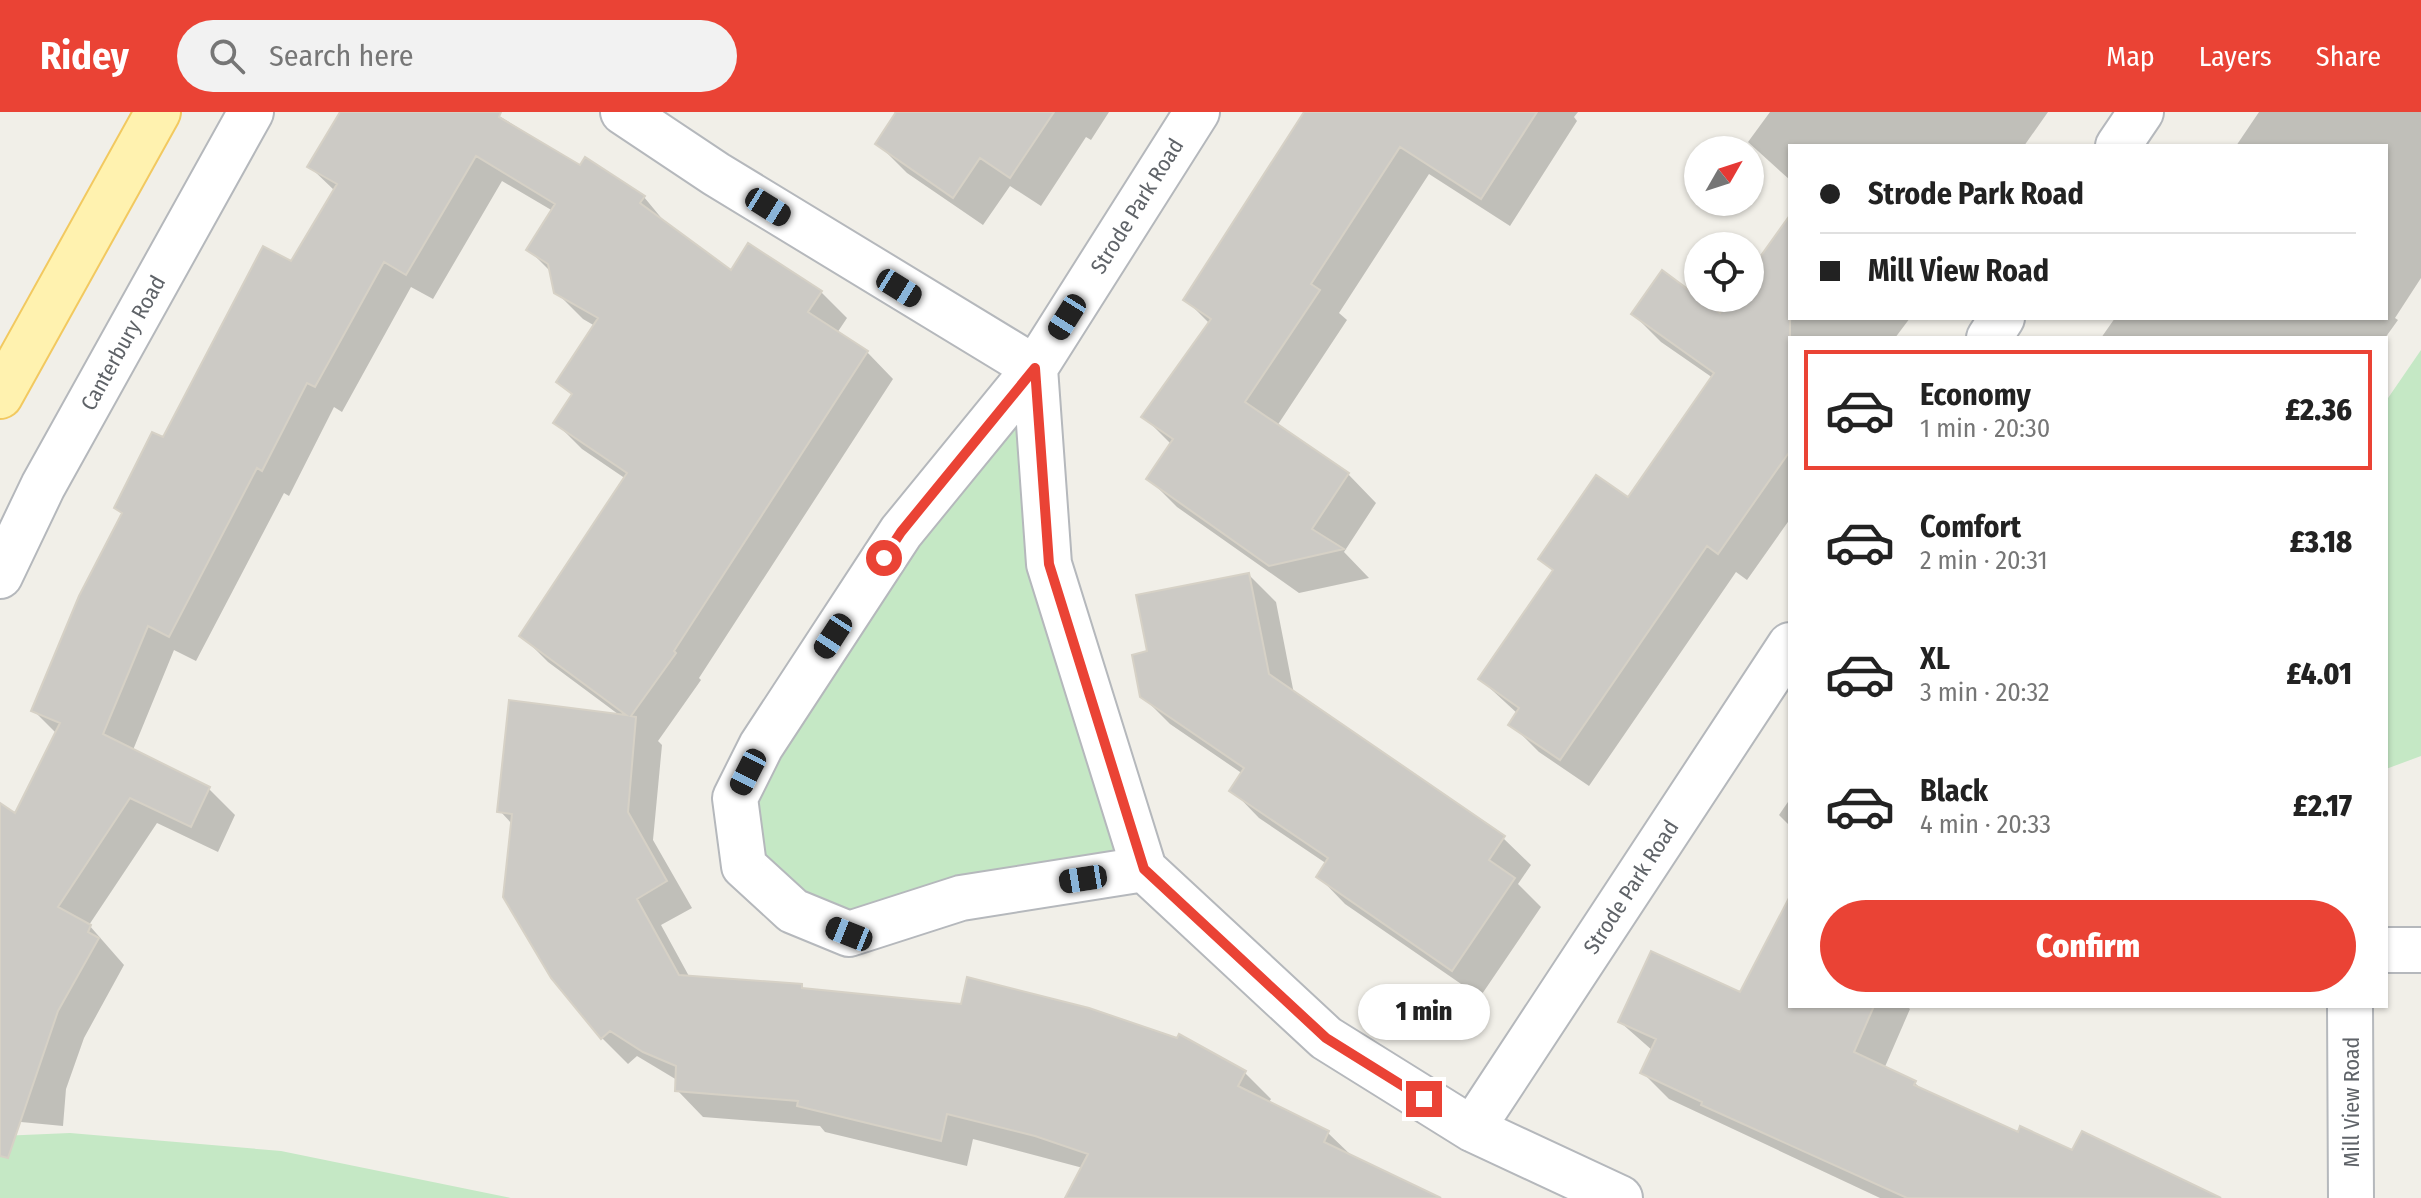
<!DOCTYPE html>
<html lang="en">
<head>
<meta charset="utf-8">
<style>
	:root { --surface:#fff; --page:#f2f2f2; --text:#222; --muted:#767676; --line:#e0e0e0; --accent:#ea4335 }
	body { margin:0; font-family:"Fira Sans Condensed",sans-serif; background:var(--page); color:var(--text); height:100vh; display:flex; flex-direction:column; font-size:30px; white-space:nowrap }
	* { box-sizing:border-box; margin:0 }
	p { font-size:26px; color:var(--muted) }
	.icon { flex:none; width:44px; height:44px; fill:none; stroke:currentColor; stroke-width:2; stroke-linecap:round; stroke-linejoin:round }
	.map { position:relative; flex:1; overflow:hidden }
	.details { position:absolute; left:1788px; top:224px; width:600px; height:672px; display:flex; flex-direction:column; background:var(--surface); border-radius:0px; box-shadow:0 2px 6px #0004 }
	.details>* { flex:none }
	.banner { position:absolute; left:1788px; top:32px; width:600px; height:176px; border-radius:0px; box-shadow:0 2px 6px #0004; display:grid; align-content:center; height:176px; padding:0 32px; background:var(--surface) }
	.needle { width:52px; rotate:51deg }
	.controls { position:absolute; left:1684px; top:24px; display:grid; gap:16px }
	.controls a { display:grid; place-items:center; width:80px; height:80px; border-radius:50%; background:var(--surface); box-shadow:0 2px 6px #0004; font-size:40px }
	.end { position:absolute; width:36px; height:36px; margin:-18px; border:10px solid #ea4335; background:#fff; box-shadow:0 0 0 4px #fff }
	.from { border-radius:50% }
	.bubble { position:absolute; height:56px; border-radius:28px; background:var(--surface); box-shadow:0 2px 6px #0004; font-size:26px; font-weight:800; line-height:56px; text-align:center }
	.car { position:absolute; width:24px; height:48px; margin:-24px -12px; border-radius:10px; box-shadow:0 0 6px 2px #0007; background:linear-gradient(#222 24%,#8ab4d8 0 40%,#222 0 76%,#8ab4d8 0 86%,#222 0) }
	.banner b { display:flex; align-items:center; gap:28px; height:76px; font-size:30px }
	.banner b+b { border-top:2px solid var(--line) }
	.banner i { width:20px; height:20px; background:var(--text) }
	ul { padding:14px 0 0; list-style:none }
	li { display:flex; align-items:center; gap:24px; height:120px; margin:0 16px 12px; padding:0 16px; border:4px solid transparent; border-radius:0px }
	li div { flex:1 }
	li b { display:block; font-size:30px }
	li em { font-style:normal; font-weight:800 }
	li.selected { border-color:var(--accent) }
	li>.icon { width:72px; height:72px; stroke-width:1.5 }
	.cta { display:flex; gap:16px; margin-top:auto; padding:16px 32px }
	.cta a { flex:1; height:92px; border-radius:48px; background:var(--accent); color:#fff; font-size:32px; font-weight:800; line-height:92px; text-align:center }
	header { display:flex; align-items:center; gap:48px; box-sizing:border-box; height:112px; padding:0 40px; background:var(--accent); color:#fff }
	header strong { font-size:38px }
	nav { display:flex; gap:44px; margin-inline-start:auto; font-size:28px }
	.search { width:560px; height:72px; background:var(--page); display:flex; align-items:center; gap:20px; box-sizing:border-box; padding:0 28px; border-radius:44px; color:var(--muted); font-size:30px }
	.map>svg:first-child { display:block }
	.green { fill:#c5e8c5 }
	.shadow { fill:#0003 }
	.building { fill:#cccac5; stroke:#d6d1c6; stroke-width:2 }
	.lines { fill:none; stroke-linecap:round; stroke-linejoin:round }
	.minor-casing { stroke:#b5b8bc; stroke-width:48 }
	.major-casing { stroke:#f2c960; stroke-width:48 }
	.minor { stroke:#fff; stroke-width:44 }
	.major { stroke:#fff2af; stroke-width:44 }
	.route { stroke:#ea4335; stroke-width:10 }
	.labels { text-anchor:middle; dominant-baseline:central; stroke-width:7; stroke-linejoin:round; paint-order:stroke }
	.street-label { font-size:22px; fill:#5f6368; stroke:#fff }
</style>
</head>
<body>
<header>
<strong>Ridey</strong>
<div class="search"><svg class="icon" aria-label="search" viewBox="0 0 24 24"><circle cx="10" cy="10" r="6"/><path d="M15 15l6 6"/></svg>Search here</div>
<nav><a>Map</a><a>Layers</a><a>Share</a></nav>
</header>
<div class="map">
<svg width="2421" height="1086" viewBox="0 0 2421 1086">
	<rect width="100%" height="100%" fill="#f1efe8"/>
	<!-- green -->
	<path class="green" d="M2421 238V644L2386 657V289Z
		M1035 256 1049 452 1144 757 849 822 744 754 765 629Z
		M70 1021 281 1039 511 1086H0V1024Z"/>
	<!-- shadow -->
	<path class="shadow" d="M343 0H493L581 56 644 85 668 114 732 160 821 180 847 206 837 221 867 240 893 267 699 566 701 568 658 629 662 633 653 728 692 796 661 813 690 866 802 874 806 879 1245 961 1271 987 1268 992 1328 1021 1354 1046 1436 1086H1070L1083 1056 973 1027 967 1054 825 1020 820 1014 703 1005 677 978V968L637 944 628 952 602 926 552 865 512 712 500 699 622 605 548 550 522 524 626 367 582 337 555 310 573 284 559 270 595 214 583 207 556 180 552 161 528 137 553 99 502 69 433 187 411 175 342 300 334 295 289 384 284 381 196 549 174 538 133 638 209 677 235 703 218 740 157 711 89 813 124 853 84 926 66 977 63 1014 0 1008V729L57 622 33 598 123 403 116 396 292 152 335 79 310 55Z
		M894 0H1109L1091 28 1086 25 1041 94 1010 74 983 113 907 61 878 32 897 2Z
		M1305 0H1578L1574 5 1577 9 1510 114 1429 62 1339 201 1347 208 1277 314 1348 362 1376 391 1344 440 1369 466 1299 481 1177 395 1149 367 1172 333 1143 304 1210 212 1186 188Z
		M1770 0H2048L2024 34H1790V68L1748 30Z
		M2259 0H2421V166L2395 206 2398 208 2385 226H2101L2115 206H2386V34H2236Z
		M1790 107V206H1910L1895 226H1790V407L1747 468 1736 460 1589 674 1539 640 1511 612 1518 602 1480 567 1554 460 1541 447 1628 388 1713 266 1661 230 1633 202 1721 204 1733 186H1750V163Z
		M1249 463 1276 490 1294 582 1503 726 1531 753 1518 772 1541 795 1480 885 1345 792 1318 764 1327 752 1259 706 1232 678 1243 662 1170 612 1142 584 1150 541Z
		M1790 687V714L1779 703Z
		M1790 830V894H1907L1910 897 1884 957 1915 971 1923 979 2019 1022 2216 1086H1880L1669 987 1643 961 1653 939 1620 910 1740 882Z"/>
	<!-- building -->
	<path class="building" d="M340 0H501L499 5 580 53 585 45 645 84 640 91 731 158 748 131 822 179 808 200 868 239 674 539 676 541 631 604 636 605 628 700 667 769 637 787 679 863 802 872V876L961 892 967 865 1089 896 1177 926 1179 922 1246 959 1238 974 1329 1019 1324 1030 1441 1086H1065L1088 1042 1035 1024 947 1002 941 1029 797 994 798 989 675 979 676 954 643 940 610 919 601 927 551 866 503 785 512 702 497 700 509 588 626 603 519 524 627 361 553 311 572 282 556 270 598 206 554 181 548 152 526 138 555 92 476 44 406 163 384 150 315 275 307 271 262 359 257 356 169 525 148 514 103 622 210 675 191 715 130 686 58 795 91 813 88 820 99 826 58 899 8 1046 0 1044V691L15 701 60 611 31 599 79 484 122 401 114 396 152 320 163 325 263 134 291 149 337 72 307 55Z
		M896 0H1054L1010 66 980 46 953 86 875 32Z
		M1304 0H1537L1481 87 1400 35 1311 172 1320 178 1245 290 1349 361 1312 417 1344 437 1269 454 1146 367 1173 327 1141 305 1211 207 1183 188Z
		M1790 103V339L1718 442 1707 434 1560 648 1508 613 1519 596 1478 567 1553 458 1538 447 1596 363 1628 385 1714 261 1631 202 1662 158 1720 201 1731 186H1750V159Z
		M1249 461 1269 562 1505 724 1489 748 1515 766 1452 859 1316 765 1328 746 1229 679 1244 656 1140 585 1132 543 1147 539 1136 483Z
		M1790 784V894H1874L1854 940 1916 969 1914 973 2018 1020 2020 1014 2072 1038 2082 1019 2221 1086H1907L1701 993 1702 990 1640 961 1656 927 1618 910 1651 839 1740 880Z"/>
	<g class="lines">
		<defs>
			<path id="minor" d="M623 0 716 62 1035 256 1049 452 1144 757 1326 926 1472 1017 1620 1086
				M2118 34 2141 0
				M1989 226 2002 206
				M0 464 43 374 251 0
				M1144 757 961 786 849 822 793 799 744 754 735 686 761 634 901 420 1035 256 1197 0
				M2386 838H2421
				M2350 894 2351 1086
				M1472 1017 1790 533"/>
			<path id="major" d="M0 284 158 0"/>
		</defs>
		<!-- minor casing -->
		<use href="#minor" class="minor-casing"/>
		<!-- major casing -->
		<use href="#major" class="major-casing"/>
		<!-- minor -->
		<use href="#minor" class="minor"/>
		<!-- major -->
		<use href="#major" class="major"/>
	</g>
	<g class="lines">
		<!-- route -->
		<path class="route" d="M884 446 901 420 1035 256 1049 452 1144 757 1326 926 1424 987"/>
	</g>
	<g class="labels">
		<!-- street labels -->
		<g class="street-label">
			<text transform="translate(1137 94) rotate(-58)">Strode Park Road</text>
			<text transform="translate(123 231) rotate(-61)">Canterbury Road</text>
			<text transform="translate(1631 775) rotate(-57)">Strode Park Road</text>
			<text transform="translate(2351 990) rotate(-90)">Mill View Road</text>
		</g>
	</g>
</svg>
<div class="controls">
<a><svg class="needle" viewBox="-14 -14 28 28"><path d="M0-13l5 13h-10z" fill="#e53935"/><path d="M0 13l5-13h-10z" fill="#767676"/></svg></a>
<a><svg class="icon" aria-label="locate" viewBox="0 0 24 24"><circle cx="12" cy="12" r="6"/><path d="M12 2v4M12 18v4M2 12h4M18 12h4"/></svg></a>
</div>
<i class="end from" style="left:884px;top:446px"></i>
<i class="end" style="left:1424px;top:987px"></i>
<div class="bubble" style="left:1358px;top:872px;width:132px">1 min</div>
<i class="car" style="left:768px;top:95px;rotate:122deg"></i>
<i class="car" style="left:899px;top:176px;rotate:122deg"></i>
<i class="car" style="left:1067px;top:205px;rotate:212deg"></i>
<i class="car" style="left:833px;top:524px;rotate:213deg"></i>
<i class="car" style="left:748px;top:660px;rotate:207deg"></i>
<i class="car" style="left:1083px;top:767px;rotate:261deg"></i>
<i class="car" style="left:849px;top:822px;rotate:292deg"></i>
<div class="banner">
<b><i class="from"></i>Strode Park Road</b>
<b><i></i>Mill View Road</b>
</div>
<section class="details">
<ul>
<li class="selected"><svg class="icon" aria-label="car" viewBox="0 0 24 24"><path d="M5 17H2v-5l4-1 3-4h7l3 4 3 1v5h-3M9 17h6M6 11h13"/><circle cx="7" cy="17" r="2"/><circle cx="17" cy="17" r="2"/></svg><div><b>Economy</b><p>1 min · 20:30</p></div><em>£2.36</em></li>
<li><svg class="icon" aria-label="car" viewBox="0 0 24 24"><path d="M5 17H2v-5l4-1 3-4h7l3 4 3 1v5h-3M9 17h6M6 11h13"/><circle cx="7" cy="17" r="2"/><circle cx="17" cy="17" r="2"/></svg><div><b>Comfort</b><p>2 min · 20:31</p></div><em>£3.18</em></li>
<li><svg class="icon" aria-label="car" viewBox="0 0 24 24"><path d="M5 17H2v-5l4-1 3-4h7l3 4 3 1v5h-3M9 17h6M6 11h13"/><circle cx="7" cy="17" r="2"/><circle cx="17" cy="17" r="2"/></svg><div><b>XL</b><p>3 min · 20:32</p></div><em>£4.01</em></li>
<li><svg class="icon" aria-label="car" viewBox="0 0 24 24"><path d="M5 17H2v-5l4-1 3-4h7l3 4 3 1v5h-3M9 17h6M6 11h13"/><circle cx="7" cy="17" r="2"/><circle cx="17" cy="17" r="2"/></svg><div><b>Black</b><p>4 min · 20:33</p></div><em>£2.17</em></li>
</ul>
<div class="cta"><a>Confirm</a></div>
</section>
</div>
</body>
</html>
